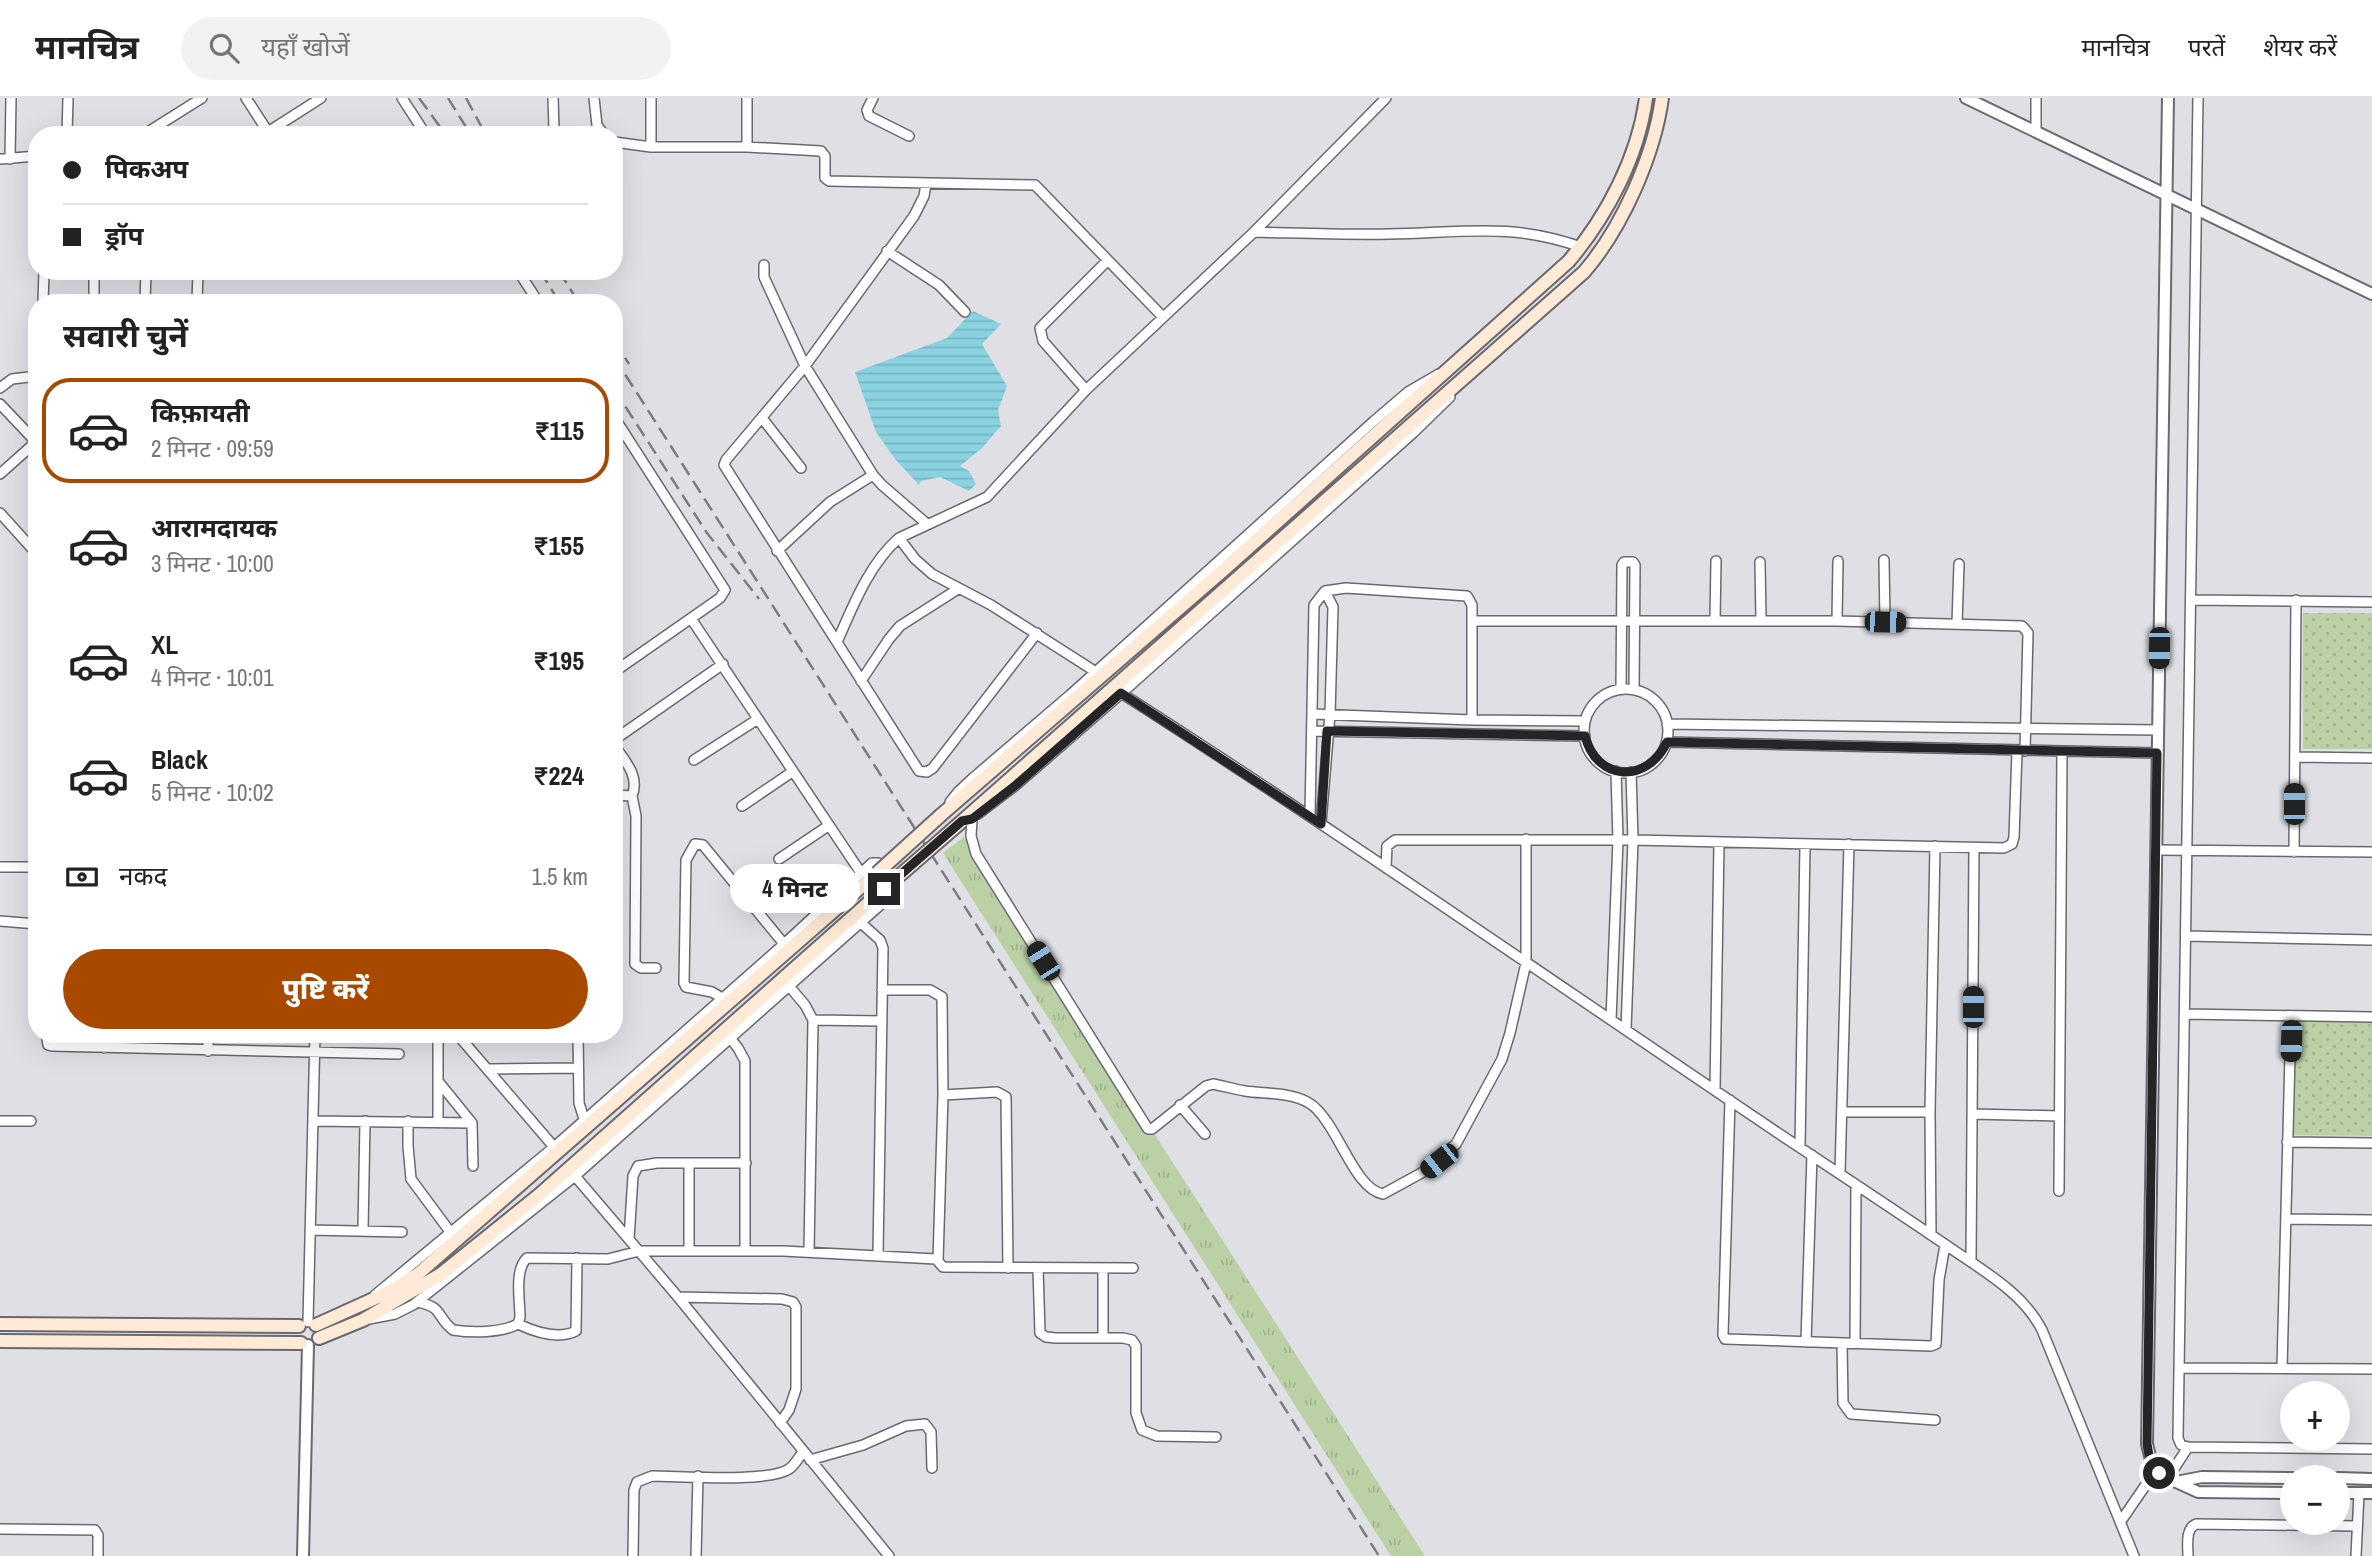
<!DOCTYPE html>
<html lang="hi">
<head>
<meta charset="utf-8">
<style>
	:root { --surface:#fff; --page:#f2f2f2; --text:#222; --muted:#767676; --line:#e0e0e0; --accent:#a94900 }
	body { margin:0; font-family:"Archivo Narrow","Noto Sans Devanagari",sans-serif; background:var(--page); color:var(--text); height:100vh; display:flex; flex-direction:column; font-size:26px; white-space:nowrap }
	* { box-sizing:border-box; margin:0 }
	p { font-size:23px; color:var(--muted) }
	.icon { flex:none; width:38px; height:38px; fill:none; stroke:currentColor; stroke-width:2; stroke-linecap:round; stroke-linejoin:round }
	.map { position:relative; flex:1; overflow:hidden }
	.drawer { position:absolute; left:28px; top:196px; width:595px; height:749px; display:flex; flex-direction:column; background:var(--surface); border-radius:28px; box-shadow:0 7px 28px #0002 }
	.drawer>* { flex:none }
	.guide { position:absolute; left:28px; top:28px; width:595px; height:154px; border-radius:28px; box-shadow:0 7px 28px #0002; display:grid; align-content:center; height:154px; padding:0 35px; background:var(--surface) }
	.buttons { position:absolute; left:2280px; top:1283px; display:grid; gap:14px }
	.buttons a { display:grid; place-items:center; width:70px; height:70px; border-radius:50%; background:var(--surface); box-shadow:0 7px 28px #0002; font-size:35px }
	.end { position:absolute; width:32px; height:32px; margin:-16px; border:9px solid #252528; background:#fff; box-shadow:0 0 0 4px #fff }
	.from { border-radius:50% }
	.bubble { position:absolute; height:49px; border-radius:24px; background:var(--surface); box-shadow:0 7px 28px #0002; font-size:23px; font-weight:800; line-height:49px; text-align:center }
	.car { position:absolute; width:21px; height:42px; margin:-21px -10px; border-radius:9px; box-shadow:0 0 5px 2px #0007; background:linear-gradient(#222 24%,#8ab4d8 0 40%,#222 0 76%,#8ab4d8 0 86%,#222 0) }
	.guide b { display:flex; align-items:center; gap:24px; height:66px; font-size:26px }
	.guide b+b { border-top:2px solid var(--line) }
	.guide i { width:18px; height:18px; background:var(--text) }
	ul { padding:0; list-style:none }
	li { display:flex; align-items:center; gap:21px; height:105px; margin:0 14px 10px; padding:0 21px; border:4px solid transparent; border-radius:28px }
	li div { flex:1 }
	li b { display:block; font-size:26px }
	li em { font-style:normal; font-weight:800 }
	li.current { border-color:var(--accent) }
	li>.icon { width:63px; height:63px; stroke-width:1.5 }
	h2 { padding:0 35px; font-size:32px; line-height:84px }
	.pay { display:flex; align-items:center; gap:18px; height:77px; padding:0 35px; font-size:26px }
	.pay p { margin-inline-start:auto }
	.button { display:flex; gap:14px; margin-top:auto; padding:14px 35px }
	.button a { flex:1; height:80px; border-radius:42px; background:var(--accent); color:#fff; font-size:28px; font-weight:800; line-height:80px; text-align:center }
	header { display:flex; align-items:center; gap:42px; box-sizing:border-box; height:98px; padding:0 35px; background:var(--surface); border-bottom:2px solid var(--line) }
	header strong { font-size:33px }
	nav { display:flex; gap:38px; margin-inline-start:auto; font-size:24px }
	.search { width:490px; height:63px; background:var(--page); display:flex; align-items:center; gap:18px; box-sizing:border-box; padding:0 24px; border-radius:38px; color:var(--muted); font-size:26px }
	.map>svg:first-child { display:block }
	.grass { fill:url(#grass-tufts) }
	.park { fill:url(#park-dots) }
	.water { fill:url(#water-rules) }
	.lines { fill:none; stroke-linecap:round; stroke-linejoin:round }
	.minor-casing { stroke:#69696f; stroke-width:12 }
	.tertiary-casing { stroke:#69696f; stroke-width:14 }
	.secondary-casing { stroke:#69696f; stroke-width:16 }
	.minor { stroke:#fff; stroke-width:9 }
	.tertiary { stroke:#fff; stroke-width:10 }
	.secondary { stroke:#feead6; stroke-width:12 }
	.rail { stroke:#7d7d81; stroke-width:2.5; stroke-dasharray:14 7; stroke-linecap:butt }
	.secondary-bridge-casing { stroke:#69696f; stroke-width:16; stroke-linecap:butt }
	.secondary-bridge { stroke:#feead6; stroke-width:12 }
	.route { stroke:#252528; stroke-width:9 }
</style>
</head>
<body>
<header>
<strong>मानचित्र</strong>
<div class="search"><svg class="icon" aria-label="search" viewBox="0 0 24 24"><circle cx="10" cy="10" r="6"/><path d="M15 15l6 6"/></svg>यहाँ खोजें</div>
<nav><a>मानचित्र</a><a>परतें</a><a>शेयर करें</a></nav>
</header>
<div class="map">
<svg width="2372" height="1458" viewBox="0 0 2372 1458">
	<defs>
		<pattern id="grass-tufts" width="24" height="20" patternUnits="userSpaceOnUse" patternTransform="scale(1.75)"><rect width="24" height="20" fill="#bbd1a5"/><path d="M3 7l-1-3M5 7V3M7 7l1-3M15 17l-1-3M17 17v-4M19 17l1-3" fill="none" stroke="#a1b38e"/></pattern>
		<pattern id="park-dots" width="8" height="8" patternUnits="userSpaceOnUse" patternTransform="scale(1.75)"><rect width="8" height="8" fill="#bbd1a5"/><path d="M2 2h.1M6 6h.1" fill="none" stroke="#a1b38e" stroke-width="1.8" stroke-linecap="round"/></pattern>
		<pattern id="water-rules" width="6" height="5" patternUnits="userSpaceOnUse" patternTransform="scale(1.75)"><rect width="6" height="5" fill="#8bd2e1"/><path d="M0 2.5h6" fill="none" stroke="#78b4c1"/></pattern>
	</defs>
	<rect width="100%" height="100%" fill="#dfdfe5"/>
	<!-- grass -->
	<path class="grass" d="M964 739 1425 1458H1391L943 755Z"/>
	<!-- park -->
	<path class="park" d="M2303 515H2372V651H2303Z
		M2295 923 2372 924V1038L2294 1037Z"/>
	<!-- water -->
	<path class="water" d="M973 213 1001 226 982 246 1007 288 998 312 1001 328 982 350 960 368 969 373 976 386 969 393 940 379 921 383 919 387 895 361 876 334 855 274 947 240Z"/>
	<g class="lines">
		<defs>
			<path id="minor" d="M246 0 268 34
				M402 0 426 37
				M553 0 554 31
				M594 0 597 27 604 37
				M651 0V49
				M873 0 867 12 869 18 909 38
				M2198 0 2178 1340 2181 1347 2188 1349 2372 1351
				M2036 33V0
				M67 37 68 0
				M143 37 202 0
				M263 37 321 0
				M614 44 651 49H747L821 53 825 58V80L829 83 1035 87 1163 219
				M747 49V0
				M0 61 37 58
				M10 61 11 0
				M926 86 924 98 914 118 805 268 726 362 724 367 919 673 927 674 933 670 1037 535
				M1254 134C1299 135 1344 137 1389 136 1461 135 1510 124 1581 149
				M887 153 939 187 965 214
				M764 167V179L805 268 873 377 882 387 927 426
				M94 173V205
				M518 173 539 205
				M43 205 44 173
				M145 205 146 173
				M197 205 198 173
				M0 290 12 281 37 278
				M1086 292 1043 243 1040 230 1107 163
				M0 306 36 344
				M614 319 725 492 720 500 614 574
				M762 320 801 370
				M0 376 37 343
				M0 415 37 456
				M899 440 915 461 932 476 991 507 1096 574
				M777 453 830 404 873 377
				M1884 462 1885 524
				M1760 464 1761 522
				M2192 502 2372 504
				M692 522 861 775
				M1715 522 1716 463
				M1472 523H1837L2022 528 2028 535 2025 653
				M1837 523 1838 463
				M1957 526 1959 466
				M837 544C853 508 869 466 899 440L987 399 1086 292 1254 134 1386 0
				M861 583 889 541 900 528 958 491
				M1621 591 1622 467 1624 464H1633L1635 467 1634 592
				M1584 633a42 42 0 1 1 84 0a42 42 0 1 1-84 0Z
				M1121 595C1346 739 1565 892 1787 1041 1840 1076 1893 1111 1946 1147 1980 1171 2023 1194 2042 1232L2134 1458
				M1313 616 1472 622 1585 623
				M1667 626 2158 632
				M1313 633 1585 638
				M614 642 723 566
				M1667 644 2157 655
				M614 647C625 663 640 678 632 698
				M2295 659 2372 660
				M694 662 758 621
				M614 697 632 698 636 718 635 866 641 870H656
				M950 704 958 694 973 680 1070 597 1374 323 1408 294 1439 276
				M742 708 792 674
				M978 716 1016 687 1124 593 1413 335 1450 299
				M1310 717 1314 507 1325 493 1346 490 1467 498 1472 507V622
				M972 721 971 738 976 756 1148 1031H1152L1206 988 1213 986C1223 988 1234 991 1245 993 1264 996 1291 994 1309 1005 1337 1022 1353 1091 1383 1096L1425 1073 1456 1046 1502 961 1510 935 1526 865V741
				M1321 725 1330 616 1333 509 1325 493
				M2156 752 2372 754
				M2294 754 2296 502
				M779 761 828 728
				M0 769H37
				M1386 770 1387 748 1395 742H1633L2004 750 2012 746 2014 739 2017 653
				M0 823 37 826
				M861 825 880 842 883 850 878 1157
				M2186 838 2372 842
				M789 888 805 907 813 922 809 1154
				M882 892H930L942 899 943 997 938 1163
				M722 900 712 894 686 889 684 885 686 762 695 746 703 747 784 846
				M2185 916 2372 919
				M813 922 882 923
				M1611 922 1618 742 1616 673
				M1626 932 1633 742 1631 674
				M46 936 48 947 52 948 399 956
				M457 936 554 1049
				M578 936 579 1005 584 1021
				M730 940 738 950 745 963V1153
				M104 950 105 936
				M208 953V936
				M487 971 578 970
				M438 983 472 1025 473 1068
				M1715 991 1719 745
				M943 997 997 994 1006 999 1008 1170
				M1730 1002 1723 1237 1725 1241 1931 1248 1936 1246 1939 1182 1945 1147
				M1180 1007 1205 1036
				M1842 1014H1930
				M1973 1016 2059 1018
				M0 1023H31
				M313 1023 472 1025
				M408 1023V1048L411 1081 451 1135
				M438 1024V936
				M2287 1044 2372 1045
				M1800 1049 1805 747
				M1840 1075 1849 746
				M575 1078 678 1199 889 1458
				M2059 1093 2062 654
				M2286 1121 2372 1122
				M310 1132 402 1134
				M363 1133 365 1023
				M1931 1137 1930 1014 1935 748
				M629 1141 633 1078 638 1068 657 1065H746
				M689 1153V1065
				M1971 1164 1974 750
				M1038 1170 1040 1235 1046 1239 1056 1240H1123L1132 1242 1136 1248V1315L1142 1332 1157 1338 1216 1339
				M678 1199 782 1201 793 1204 796 1209V1291L789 1312 780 1325
				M418 1204C445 1210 435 1218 453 1232 472 1235 501 1235 518 1226L520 1219C520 1203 514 1172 527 1160L608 1161 639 1153H783L936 1161 943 1169 1133 1170
				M369 1221 395 1216 413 1207 575 1078 895 794 896 788 878 765H872L784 846 554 1049 375 1197
				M308 1224 315 936
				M518 1226C535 1234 558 1242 576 1233L577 1160
				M1103 1240V1171
				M1806 1244 1812 1057
				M1842 1245 1843 1305 1851 1316 1935 1322
				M1855 1245 1856 1087
				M2179 1270 2372 1271
				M2282 1270 2291 918
				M810 1362 863 1347 906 1328 925 1326 931 1334 932 1370
				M2168 1380 2188 1349
				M2121 1423 2156 1372
				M0 1431 95 1432 98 1437V1458
				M633 1458 634 1392 637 1384 652 1378C682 1378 768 1385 789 1371 795 1367 799 1359 803 1354
				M696 1458 698 1378
				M2188 1458C2188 1447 2185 1431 2196 1426L2357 1428
				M2356 1458 2359 1395"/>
			<path id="tertiary" d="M1966 0 2372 196
				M2168 0 2147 1346 2153 1370 2176 1384 2198 1394 2292 1395
				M2338 1380 2372 1381
				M2176 1384 2202 1379 2292 1380
				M2338 1395H2372
				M303 1458 308 1247"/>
			<path id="secondary" d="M941 717 1227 469 1569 163C1607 118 1638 59 1646 0
				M952 732 1584 174C1622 130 1654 58 1662 0
				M0 1226 299 1228
				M316 1227 389 1194 418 1176 877 775
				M319 1240 363 1222 441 1176 539 1097 884 791
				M0 1243 301 1245"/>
		</defs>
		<!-- minor casing -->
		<use href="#minor" class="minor-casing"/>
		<!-- tertiary casing -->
		<use href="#tertiary" class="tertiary-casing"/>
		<!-- secondary casing -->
		<use href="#secondary" class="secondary-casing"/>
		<!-- minor -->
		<use href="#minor" class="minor"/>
		<!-- tertiary -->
		<use href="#tertiary" class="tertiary"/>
		<!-- secondary -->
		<use href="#secondary" class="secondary"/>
		<!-- rail -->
		<path class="rail" d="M419 0 446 37
			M448 0 471 37
			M466 0 486 37
			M540 173 560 205
			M559 173 579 205
			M614 242 629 266
			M614 259 1379 1458
			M614 291 707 435 759 501"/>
		<defs>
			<path id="secondary-bridge" d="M877 775 941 717
				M884 791 952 732"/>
		</defs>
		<!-- secondary-bridge casing -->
		<use href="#secondary-bridge" class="secondary-bridge-casing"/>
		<!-- secondary-bridge -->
		<use href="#secondary-bridge" class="secondary-bridge"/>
	</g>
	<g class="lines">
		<!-- route -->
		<path class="route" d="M884 791 962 723 972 721 1016 687 1121 595 1321 726 1327 633 1585 638C1597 684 1647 686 1667 644L2157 655 2147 1346C2149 1358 2150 1367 2159 1375"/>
	</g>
</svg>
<div class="buttons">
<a>+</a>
<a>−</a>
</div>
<i class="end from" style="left:2159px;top:1375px"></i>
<i class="end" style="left:884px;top:791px"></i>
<div class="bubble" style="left:730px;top:766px;width:130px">4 मिनट</div>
<i class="car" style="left:1885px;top:524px;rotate:91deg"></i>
<i class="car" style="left:2159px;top:550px;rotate:181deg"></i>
<i class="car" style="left:2294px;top:706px;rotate:0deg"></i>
<i class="car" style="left:1043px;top:863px;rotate:328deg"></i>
<i class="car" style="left:1973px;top:909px;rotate:0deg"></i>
<i class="car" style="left:2291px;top:943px;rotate:182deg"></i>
<i class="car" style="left:1439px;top:1063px;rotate:232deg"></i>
<div class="guide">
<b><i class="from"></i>पिकअप</b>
<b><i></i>ड्रॉप</b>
</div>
<section class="drawer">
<h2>सवारी चुनें</h2>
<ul>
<li class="current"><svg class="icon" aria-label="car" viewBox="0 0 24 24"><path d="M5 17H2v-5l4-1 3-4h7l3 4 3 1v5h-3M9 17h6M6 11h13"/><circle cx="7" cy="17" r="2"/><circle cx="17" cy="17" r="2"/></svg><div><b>किफ़ायती</b><p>2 मिनट · 09:59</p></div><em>₹115</em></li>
<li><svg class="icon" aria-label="car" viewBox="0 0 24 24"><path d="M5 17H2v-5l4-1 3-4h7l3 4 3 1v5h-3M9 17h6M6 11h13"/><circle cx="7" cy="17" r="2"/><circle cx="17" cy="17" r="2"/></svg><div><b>आरामदायक</b><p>3 मिनट · 10:00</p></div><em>₹155</em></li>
<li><svg class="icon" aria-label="car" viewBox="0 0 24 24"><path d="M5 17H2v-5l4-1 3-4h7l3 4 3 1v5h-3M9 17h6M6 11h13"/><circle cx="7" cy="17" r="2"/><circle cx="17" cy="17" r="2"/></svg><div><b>XL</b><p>4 मिनट · 10:01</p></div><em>₹195</em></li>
<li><svg class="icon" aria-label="car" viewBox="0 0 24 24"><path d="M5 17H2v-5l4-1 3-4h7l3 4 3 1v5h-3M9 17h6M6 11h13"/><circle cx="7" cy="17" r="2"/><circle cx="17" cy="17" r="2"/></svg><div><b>Black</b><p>5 मिनट · 10:02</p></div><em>₹224</em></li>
</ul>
<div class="pay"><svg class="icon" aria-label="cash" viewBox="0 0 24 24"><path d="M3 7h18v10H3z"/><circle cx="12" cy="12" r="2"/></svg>नकद<p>1.5 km</p></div>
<div class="button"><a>पुष्टि करें</a></div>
</section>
</div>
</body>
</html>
